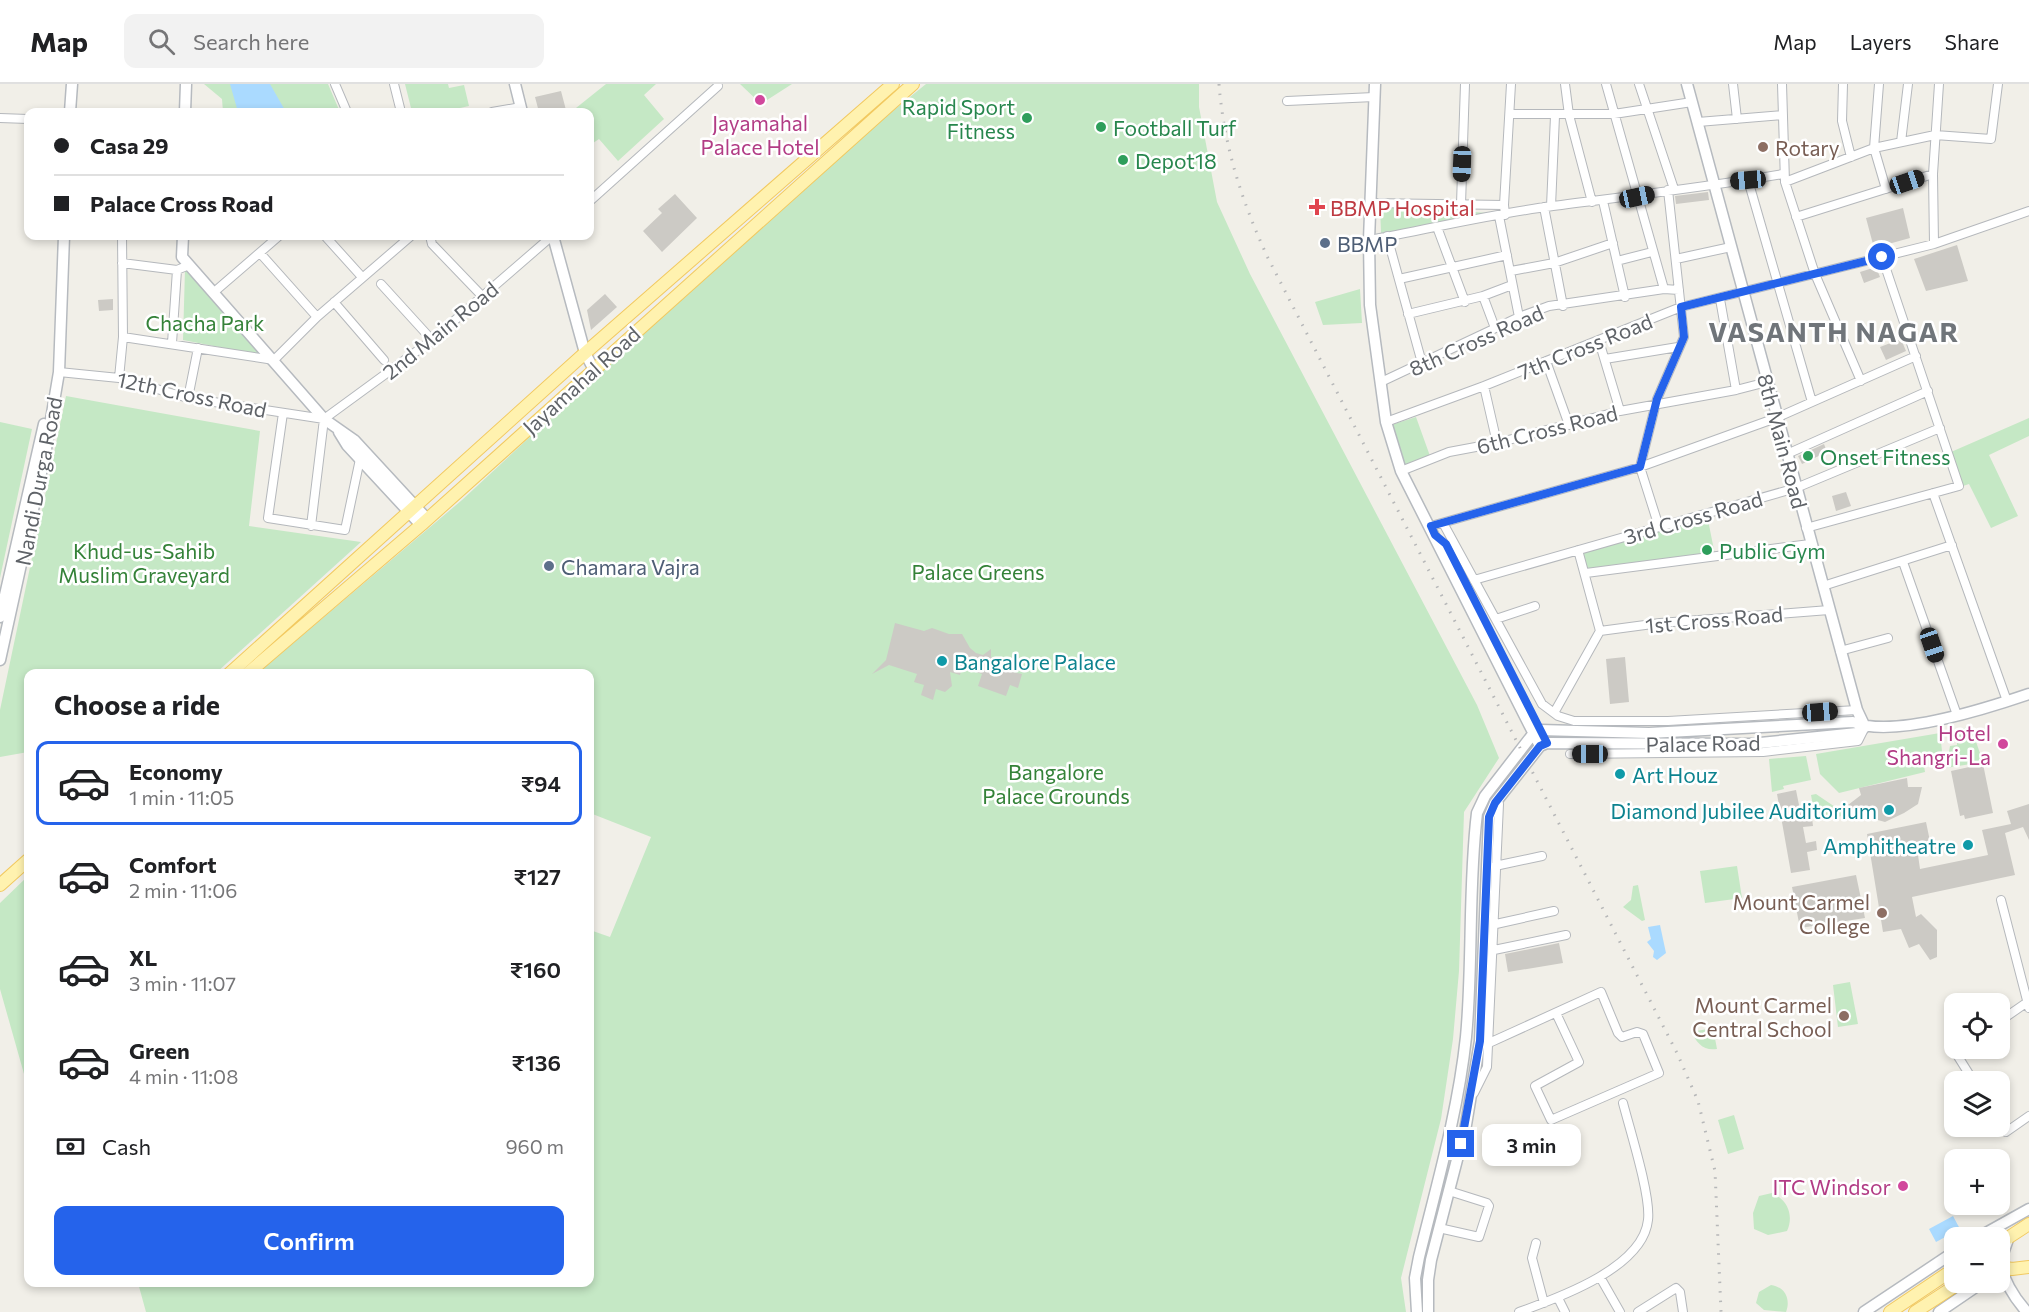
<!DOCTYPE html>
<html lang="en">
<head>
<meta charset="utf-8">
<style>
	:root { --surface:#fff; --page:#f2f2f2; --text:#202124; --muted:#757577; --line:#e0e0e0; --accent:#2563eb }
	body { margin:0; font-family:Commissioner,sans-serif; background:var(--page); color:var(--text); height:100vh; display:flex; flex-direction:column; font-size:22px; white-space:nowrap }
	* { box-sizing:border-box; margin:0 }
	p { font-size:20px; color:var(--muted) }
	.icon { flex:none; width:33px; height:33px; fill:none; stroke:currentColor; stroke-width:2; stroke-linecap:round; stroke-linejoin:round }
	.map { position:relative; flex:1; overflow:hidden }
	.panel { position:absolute; left:24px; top:585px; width:570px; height:618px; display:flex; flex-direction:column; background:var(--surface); border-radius:12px; box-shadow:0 3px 9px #0003 }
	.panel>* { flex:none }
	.banner { position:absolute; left:24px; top:24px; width:570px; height:132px; border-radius:12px; box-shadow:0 3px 9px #0003; display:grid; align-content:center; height:132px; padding:0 30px; background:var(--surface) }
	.buttons { position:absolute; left:1944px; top:909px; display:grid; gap:12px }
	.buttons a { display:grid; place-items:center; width:66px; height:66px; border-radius:12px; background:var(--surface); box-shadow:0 3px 9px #0003; font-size:30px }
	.end { position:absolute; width:27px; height:27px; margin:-14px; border:8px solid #2563eb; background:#fff; box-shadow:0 0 0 3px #fff }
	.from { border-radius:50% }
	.bubble { position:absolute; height:42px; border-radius:12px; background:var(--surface); box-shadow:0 3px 9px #0003; font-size:20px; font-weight:600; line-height:42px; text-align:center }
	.car { position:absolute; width:18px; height:36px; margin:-18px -9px; border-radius:8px; box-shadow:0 0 4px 2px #0007; background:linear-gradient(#222 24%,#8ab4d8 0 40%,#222 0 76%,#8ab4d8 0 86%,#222 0) }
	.banner b { display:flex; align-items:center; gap:21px; height:57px; font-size:22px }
	.banner b+b { border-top:2px solid var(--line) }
	.banner i { width:15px; height:15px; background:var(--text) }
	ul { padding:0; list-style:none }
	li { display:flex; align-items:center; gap:18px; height:84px; margin:0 12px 9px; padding:0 18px; border:3px solid transparent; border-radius:12px }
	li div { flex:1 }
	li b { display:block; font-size:22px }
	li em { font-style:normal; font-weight:600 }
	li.current { border-color:var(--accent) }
	li>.icon { width:54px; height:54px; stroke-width:1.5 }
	h2 { padding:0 30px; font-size:27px; line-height:72px }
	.pay { display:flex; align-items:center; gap:15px; height:66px; padding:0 30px; font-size:22px }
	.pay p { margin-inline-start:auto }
	.primary-button { display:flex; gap:12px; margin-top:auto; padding:12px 30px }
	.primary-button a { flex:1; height:69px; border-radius:12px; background:var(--accent); color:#fff; font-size:24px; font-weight:600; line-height:69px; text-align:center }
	header { display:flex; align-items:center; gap:36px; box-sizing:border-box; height:84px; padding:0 30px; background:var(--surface); border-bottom:2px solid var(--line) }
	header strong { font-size:28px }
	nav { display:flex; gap:33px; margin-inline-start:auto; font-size:21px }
	.search { width:420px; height:54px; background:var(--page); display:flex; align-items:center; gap:15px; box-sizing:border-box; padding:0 21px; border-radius:12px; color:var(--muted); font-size:22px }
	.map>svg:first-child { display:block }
	.green { fill:#c5e8c5 }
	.water { fill:#aadaff }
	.building { fill:#cccac5 }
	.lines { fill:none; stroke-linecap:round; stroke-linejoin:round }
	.street-casing { stroke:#b5b8bc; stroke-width:10 }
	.secondary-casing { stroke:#b6babf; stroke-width:13 }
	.primary-casing { stroke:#f2c960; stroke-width:14 }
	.street { stroke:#fff; stroke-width:8 }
	.secondary { stroke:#fff; stroke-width:10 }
	.primary { stroke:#fff2af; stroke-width:12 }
	.rail { stroke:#b6b7b8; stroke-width:3; stroke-dasharray:1.5 8; stroke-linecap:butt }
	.route { stroke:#2563eb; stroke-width:8 }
	.hotel-dot { fill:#d1479c; stroke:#fff; stroke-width:2 }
	.leisure-dot { fill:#2e9e5b; stroke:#fff; stroke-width:2 }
	.education-dot { fill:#8d6e63; stroke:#fff; stroke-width:2 }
	.health-dot { fill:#e0444e; stroke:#fff; stroke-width:2 }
	.service-dot { fill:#5c6f8a; stroke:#fff; stroke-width:2 }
	.culture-dot { fill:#0f9aa8; stroke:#fff; stroke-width:2 }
	.labels { text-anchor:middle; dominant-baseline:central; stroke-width:5; stroke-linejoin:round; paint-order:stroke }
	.leisure-label { font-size:21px; fill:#27864d; stroke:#fff; text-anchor:start }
	.hotel-label { font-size:21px; fill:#b23c85; stroke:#fff; text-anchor:end }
	.education-label { font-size:21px; fill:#785e54; stroke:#fff; text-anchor:end }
	.health-label { font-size:21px; fill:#be3a42; stroke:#fff; text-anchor:start }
	.service-label { font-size:21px; fill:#4e5e75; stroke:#fff; text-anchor:start }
	.park-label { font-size:21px; fill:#348238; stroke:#fff }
	.street-label { font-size:21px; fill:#5f6368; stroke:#fff }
	.culture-label { font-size:21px; fill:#0d838f; stroke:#fff; text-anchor:start }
	.district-label { font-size:27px; font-weight:bold; letter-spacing:1.5px; fill:#70757a; stroke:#fff }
</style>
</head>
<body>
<header>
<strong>Map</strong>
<div class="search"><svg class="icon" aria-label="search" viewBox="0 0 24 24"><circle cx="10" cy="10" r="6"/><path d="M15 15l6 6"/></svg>Search here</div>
<nav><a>Map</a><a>Layers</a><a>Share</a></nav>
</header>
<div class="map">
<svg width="2029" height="1228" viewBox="0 0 2029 1228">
	<rect width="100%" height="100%" fill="#f1efe8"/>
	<!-- green -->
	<path class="green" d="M204 0H328L340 28H223L222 15Z
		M405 0H448L449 4 464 1 469 22 442 28H412Z
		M606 0H656L644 11 664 35 618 77 599 55 590 61V28H571Z
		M740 0H792L761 20Z
		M926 0H1199V23L1217 118 1250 190 1477 621 1499 674 1464 728 1459 887 1453 955 1441 1035 1401 1194 1406 1228H146L138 1199 590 1198V846L610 853 651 753 590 729V590L258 589 462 416 658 234 672 224 858 55Z
		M1380 122 1489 129 1490 131 1381 149Z
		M185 185 265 272 183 256Z
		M1360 205 1362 239 1323 241 1315 218Z
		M66 312 260 347 249 442 361 458 216 589 28 590V668L0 673V626Z
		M1416 333 1430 372 1405 381 1391 341Z
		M2029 334V352L1989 371 2018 432 1991 444 1969 400 1963 402 1951 368Z
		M0 338 32 345 0 494Z
		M1707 431 1715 471 1587 488 1580 467Z
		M1971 643 1983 678 1946 684 1950 662 1957 661V645Z
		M1940 649 1942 667 1938 680 1924 682 1925 688 1839 709 1820 690 1816 670Z
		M1806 672 1811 696 1783 702 1784 705 1772 708 1769 675Z
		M1816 710 1841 727 1842 732 1816 737 1811 711Z
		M1737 782 1742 814 1705 819 1700 787Z
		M28 792V1004L0 905V819Z
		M1638 801 1645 836 1642 837 1623 823 1631 816 1633 802Z
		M1850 898 1858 940 1838 943 1833 901Z
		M1713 944 1717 965C1703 967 1697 959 1691 948Z
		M1734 1031 1744 1065 1728 1070 1718 1036Z
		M1772 1109C1788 1116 1794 1132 1787 1147L1768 1151 1754 1145 1753 1129 1759 1112Z
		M1771 1201C1785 1203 1791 1215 1786 1228L1764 1226 1756 1219 1759 1208Z"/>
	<!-- water -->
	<path class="water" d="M230 0H270L286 28H238Z
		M1660 841 1666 869 1657 876 1653 873 1654 867 1647 858 1651 855 1648 843Z
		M1953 1132 1960 1145 1936 1158 1929 1145Z"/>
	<!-- building -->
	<path class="building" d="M561 7 566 26 539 28 535 13Z
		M1708 108 1709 116 1676 120 1675 112Z
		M675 110 697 134 662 168 643 147 662 129 658 125Z
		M1903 124 1910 154 1874 164 1866 134Z
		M1957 161 1968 197 1926 207 1914 175Z
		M1876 183 1880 193 1864 199 1860 188Z
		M605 210 617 223 591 246 587 226Z
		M113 215V226L99 227 98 216Z
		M1901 255 1906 267 1886 276 1880 263Z
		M1824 360 1827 368 1802 380 1798 372Z
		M1846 408 1851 422 1836 427 1832 412Z
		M895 539 924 547 932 544 949 550H962L970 564 976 569 983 571 991 565V573L1015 582 1013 588 1022 590 1018 604 1010 601 1006 612 978 602 982 590 962 583 960 591 950 588 952 602 945 608 936 605 933 616 921 611 924 601 914 598 917 590 889 581 872 590 886 576Z
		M1625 573 1629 618 1610 620 1606 575Z
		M1983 680 1993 729 1965 735 1964 731 1960 732 1951 687Z
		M1907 694 1908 703H1922L1918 720 1904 729 1885 738 1860 731 1848 721 1861 711 1859 704Z
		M1796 706 1802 736 1812 734 1813 742 1803 743 1806 759 1816 757 1817 766 1807 768 1810 786 1791 789 1777 710Z
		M2029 720V756L2023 743 2005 749 2015 791 1912 813 1916 833 1921 830 1937 846V873L1930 876 1919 860 1909 864 1901 845 1883 848 1867 750 1926 738 1931 762 1917 764 1920 785 1988 771 1982 746 2011 740 2007 727Z
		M1856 791 1865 834 1800 844 1792 803Z
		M1559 859 1563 879 1508 888 1505 870Z"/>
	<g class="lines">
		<defs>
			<path id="street" d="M335 0 347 28
				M394 0 401 28
				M1565 0 1569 31 1592 118
				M1606 0 1664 205
				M1639 0 1674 105
				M1733 0 1737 35
				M1782 0 1785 98 1815 190 1861 297
				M1843 0 1842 37 1851 73
				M1879 0 1874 64 1886 105
				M1287 17 1374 13
				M492 28 521 23
				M1511 30H1614L1692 18
				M0 34 28 35
				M1698 38 1783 31
				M1901 58 1908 0
				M1748 96 1812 318
				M1785 98 1874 64 1935 51 1991 55 1998 0
				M590 117 718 2
				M1603 117 1625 213
				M1370 119 1504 121 1505 131
				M1461 120 1465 0
				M1504 121 1511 0
				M1551 122 1555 32
				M1544 123 1563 222
				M1499 132 1519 233
				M1796 133 1933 90
				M1437 143 1465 218
				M325 152 362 193
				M430 152 432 160 483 213
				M1387 152 1422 279
				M1369 156C1430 145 1491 130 1553 122 1630 112 1707 103 1783 90
				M1934 160 1933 90 1939 0
				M260 169 317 233
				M1676 175 1731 163
				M1617 177 1652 168
				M122 179 177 186
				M1511 187 1554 179 1613 159
				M1399 195 1507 171
				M381 200 432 256
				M213 209 279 152
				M1483 212 1512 201
				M1720 215 1736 306
				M334 218 384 276
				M1408 230 1483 212 1495 244
				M123 253 274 276 317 233 411 152
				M1599 257 1620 327
				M172 259 177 186 189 181
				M1605 275 1678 263
				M1546 277 1569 341
				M59 288 119 294 188 314 324 335
				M119 294 123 253 122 152
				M1381 298 1519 233 1549 222 1664 205 1679 206
				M1484 302 1497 359
				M188 314 198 264
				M283 329 268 434 345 446 360 375
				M324 335 432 256 552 152
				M1386 338 1484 302 1681 223 1934 160 2029 127
				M1787 370 1928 307
				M1401 387 1449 368 1497 359 1620 327 1736 306 1767 298
				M1933 409 2007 617
				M1443 439 1542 620 1558 632 1574 637H1668L1857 626
				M311 442 324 335
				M1431 442 1640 383 1776 334 1916 272
				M1659 443 1640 383 1657 315 1684 253 1668 106
				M1806 444 1959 402 1882 173
				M1903 478 1957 631
				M1586 489 1810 460
				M1474 496 1796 404 1940 344
				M1823 502 1952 461
				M1496 535 1535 522
				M1600 547 1660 539 1829 526
				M1840 567 1888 554
				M1554 629 1600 547 1578 466
				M1570 670 1763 668 1858 657 1864 645
				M1495 782 1542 772
				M2001 816 2029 924
				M1496 840 1554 827
				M1494 866 1566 851
				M2000 937 2026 919
				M1489 959 1601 908 1618 949 1622 953 1637 948 1643 950 1659 989 1551 1036 1535 1002 1579 978 1556 929
				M1957 964 1954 966 1974 998
				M1474 1009 1487 983 1499 720
				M2000 1037 2006 1048 2029 1032
				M1439 1144 1479 1153 1489 1122 1487 1119 1449 1107
				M1536 1159 1532 1174 1544 1219
				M1600 1193 1620 1228
				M1558 1214 1565 1228
				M1519 1228C1558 1214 1643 1184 1648 1136 1651 1112 1630 1046 1623 1019
				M1638 1228 1676 1204 1680 1208 1683 1228"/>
			<path id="secondary" d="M515 0 522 28
				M1375 0 1369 156 1370 221 1386 338 1401 387 1540 662
				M1687 0 1857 626 1865 643
				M70 28 72 0
				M185 28 186 0
				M183 152 182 173 324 335 354 356 427 435
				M553 152 585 269 593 284
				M339 348 347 361 421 441
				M0 533 44 340
				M0 576 45 371 59 288 64 152
				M1540 662 1547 659 1750 660 1857 649 1865 643
				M1977 1154 2029 1125
				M2008 1155C2006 1162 2003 1168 2002 1174 1999 1192 2016 1216 2027 1228
				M1417 1228 1415 1194 1419 1173C1437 1100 1458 1028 1466 953 1473 879 1468 803 1477 729L1485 712 1533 650 1540 646 1649 649 1853 638C1893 655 1988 624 2029 610
				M1428 1228V1196L1431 1176 1466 1041 1480 957 1489 733 1495 719 1540 662
				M1864 1228 1954 1168
				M1939 1228 1983 1198"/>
			<path id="primary" d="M229 590 585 269 893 0
				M247 590 421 441 913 0
				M0 801 28 776
				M2000 1159 2029 1140
				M2000 1183 2012 1185 2029 1183
				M1890 1228 1954 1185
				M1915 1228 1961 1198"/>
		</defs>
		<!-- street casing -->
		<use href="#street" class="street-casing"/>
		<!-- secondary casing -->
		<use href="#secondary" class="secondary-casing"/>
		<!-- primary casing -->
		<use href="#primary" class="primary-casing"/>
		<!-- street -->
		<use href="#street" class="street"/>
		<!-- secondary -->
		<use href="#secondary" class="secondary"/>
		<!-- primary -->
		<use href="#primary" class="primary"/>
		<!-- rail -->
		<path class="rail" d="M1219 0C1224 63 1242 118 1268 174L1677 969 1698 1017 1715 1087 1721 1228"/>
	</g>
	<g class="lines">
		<!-- route -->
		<path class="route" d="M1461 1060 1480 957 1489 733 1495 719 1540 662 1547 659 1446 460 1435 451 1431 442 1640 383 1657 315 1684 253 1681 223 1882 173"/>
	</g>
	<!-- markers -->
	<g class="hotel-dot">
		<circle cx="760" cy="16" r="6"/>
		<circle cx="2003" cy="660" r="6"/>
		<circle cx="1903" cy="1102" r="6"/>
	</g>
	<g class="leisure-dot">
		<circle cx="1027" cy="34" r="6"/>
		<circle cx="1101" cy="43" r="6"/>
		<circle cx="1123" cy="76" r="6"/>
		<circle cx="1808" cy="372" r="6"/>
		<circle cx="1707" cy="466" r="6"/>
	</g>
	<g class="education-dot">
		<circle cx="1763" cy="63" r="6"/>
		<circle cx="1882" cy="829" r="6"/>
		<circle cx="1844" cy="932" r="6"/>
	</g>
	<path class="health-dot" d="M1314 114h6v6h6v6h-6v6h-6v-6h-6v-6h6z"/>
	<g class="service-dot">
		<circle cx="1325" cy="159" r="6"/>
		<circle cx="549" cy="482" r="6"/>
	</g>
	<g class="culture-dot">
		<circle cx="942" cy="577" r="6"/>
		<circle cx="1620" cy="690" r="6"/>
		<circle cx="1889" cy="726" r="6"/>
		<circle cx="1968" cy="761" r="6"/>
	</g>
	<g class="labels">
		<!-- leisure labels -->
		<g class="leisure-label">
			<text x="1015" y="22" text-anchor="end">Rapid Sport<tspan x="1015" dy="24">Fitness</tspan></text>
			<text x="1113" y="43">Football Turf</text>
			<text x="1135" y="76">Depot18</text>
			<text x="1820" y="372">Onset Fitness</text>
			<text x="1719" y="466">Public Gym</text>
		</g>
		<!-- hotel labels -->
		<g class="hotel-label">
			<text x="760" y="38" text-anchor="middle">Jayamahal<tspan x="760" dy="24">Palace Hotel</tspan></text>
			<text x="1991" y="648">Hotel<tspan x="1991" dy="24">Shangri-La</tspan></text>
			<text x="1891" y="1102">ITC Windsor</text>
		</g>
		<!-- education labels -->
		<g class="education-label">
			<text x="1775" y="63" text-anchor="start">Rotary</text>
			<text x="1870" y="817">Mount Carmel<tspan x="1870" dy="24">College</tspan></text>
			<text x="1832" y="920">Mount Carmel<tspan x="1832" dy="24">Central School</tspan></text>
		</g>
		<!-- health labels -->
		<g class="health-label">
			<text x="1330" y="123">BBMP Hospital</text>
		</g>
		<!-- service labels -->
		<g class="service-label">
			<text x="1337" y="159">BBMP</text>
			<text x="561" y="482">Chamara Vajra</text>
		</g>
		<!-- park labels -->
		<g class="park-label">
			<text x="205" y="238">Chacha Park</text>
			<text x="144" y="466">Khud-us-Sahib<tspan x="144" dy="24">Muslim Graveyard</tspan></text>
			<text x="978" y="487">Palace Greens</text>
			<text x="1056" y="687">Bangalore<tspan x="1056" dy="24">Palace Grounds</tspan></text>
		</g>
		<!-- street labels -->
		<g class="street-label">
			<text transform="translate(440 246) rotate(-39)">2nd Main Road</text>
			<text transform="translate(1476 256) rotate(-24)">8th Cross Road</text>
			<text transform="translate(1585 262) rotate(-22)">7th Cross Road</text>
			<text transform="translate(581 296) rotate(-42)">Jayamahal Road</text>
			<text transform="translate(192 310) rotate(12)">12th Cross Road</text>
			<text transform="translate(1547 345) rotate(-14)">6th Cross Road</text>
			<text transform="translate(1783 357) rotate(75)">8th Main Road</text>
			<text transform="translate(38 397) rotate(-79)">Nandi Durga Road</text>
			<text transform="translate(1693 433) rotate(-16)">3rd Cross Road</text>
			<text transform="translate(1714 535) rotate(-5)">1st Cross Road</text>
			<text transform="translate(1703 659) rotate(-1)">Palace Road</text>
		</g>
		<!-- culture labels -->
		<g class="culture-label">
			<text x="954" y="577">Bangalore Palace</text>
			<text x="1632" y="690">Art Houz</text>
			<text x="1877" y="726" text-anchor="end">Diamond Jubilee Auditorium</text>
			<text x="1956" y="761" text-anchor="end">Amphitheatre</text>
		</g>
		<!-- district labels -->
		<g class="district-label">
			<text x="1834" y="247">VASANTH NAGAR</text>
		</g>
	</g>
</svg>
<div class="buttons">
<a><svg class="icon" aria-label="locate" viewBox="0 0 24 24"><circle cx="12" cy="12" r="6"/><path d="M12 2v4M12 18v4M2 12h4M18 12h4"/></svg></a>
<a><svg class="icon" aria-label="layers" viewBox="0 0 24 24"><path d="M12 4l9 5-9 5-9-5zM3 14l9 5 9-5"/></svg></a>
<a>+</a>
<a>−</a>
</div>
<i class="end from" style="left:1882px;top:173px"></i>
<i class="end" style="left:1461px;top:1060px"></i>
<div class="bubble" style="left:1482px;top:1040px;width:99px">3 min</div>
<i class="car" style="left:1462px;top:80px;rotate:182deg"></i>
<i class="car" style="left:1748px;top:96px;rotate:265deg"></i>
<i class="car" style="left:1907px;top:98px;rotate:71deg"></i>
<i class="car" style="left:1637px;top:113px;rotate:78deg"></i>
<i class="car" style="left:1932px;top:561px;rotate:161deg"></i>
<i class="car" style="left:1820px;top:628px;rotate:86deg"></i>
<i class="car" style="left:1590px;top:670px;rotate:270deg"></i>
<div class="banner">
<b><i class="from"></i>Casa 29</b>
<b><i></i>Palace Cross Road</b>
</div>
<section class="panel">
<h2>Choose a ride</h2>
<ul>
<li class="current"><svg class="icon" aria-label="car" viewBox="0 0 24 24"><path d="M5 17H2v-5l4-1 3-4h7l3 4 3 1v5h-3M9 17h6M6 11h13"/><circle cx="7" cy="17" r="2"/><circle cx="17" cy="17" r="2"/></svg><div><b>Economy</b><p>1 min · 11:05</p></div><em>₹94</em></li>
<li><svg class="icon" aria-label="car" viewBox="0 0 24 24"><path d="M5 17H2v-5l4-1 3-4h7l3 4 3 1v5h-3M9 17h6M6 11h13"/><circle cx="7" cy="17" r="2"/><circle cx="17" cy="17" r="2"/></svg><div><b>Comfort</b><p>2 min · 11:06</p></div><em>₹127</em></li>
<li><svg class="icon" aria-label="car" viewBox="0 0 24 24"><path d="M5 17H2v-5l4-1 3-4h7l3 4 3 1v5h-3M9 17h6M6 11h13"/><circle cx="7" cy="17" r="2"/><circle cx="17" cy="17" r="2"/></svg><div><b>XL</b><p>3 min · 11:07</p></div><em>₹160</em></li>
<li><svg class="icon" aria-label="car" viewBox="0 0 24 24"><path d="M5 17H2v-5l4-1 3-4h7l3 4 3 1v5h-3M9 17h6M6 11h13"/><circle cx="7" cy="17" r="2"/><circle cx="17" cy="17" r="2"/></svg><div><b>Green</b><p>4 min · 11:08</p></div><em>₹136</em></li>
</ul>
<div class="pay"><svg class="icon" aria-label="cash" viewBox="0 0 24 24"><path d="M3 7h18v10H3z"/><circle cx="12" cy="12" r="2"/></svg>Cash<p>960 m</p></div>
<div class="primary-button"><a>Confirm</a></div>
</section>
</div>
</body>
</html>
